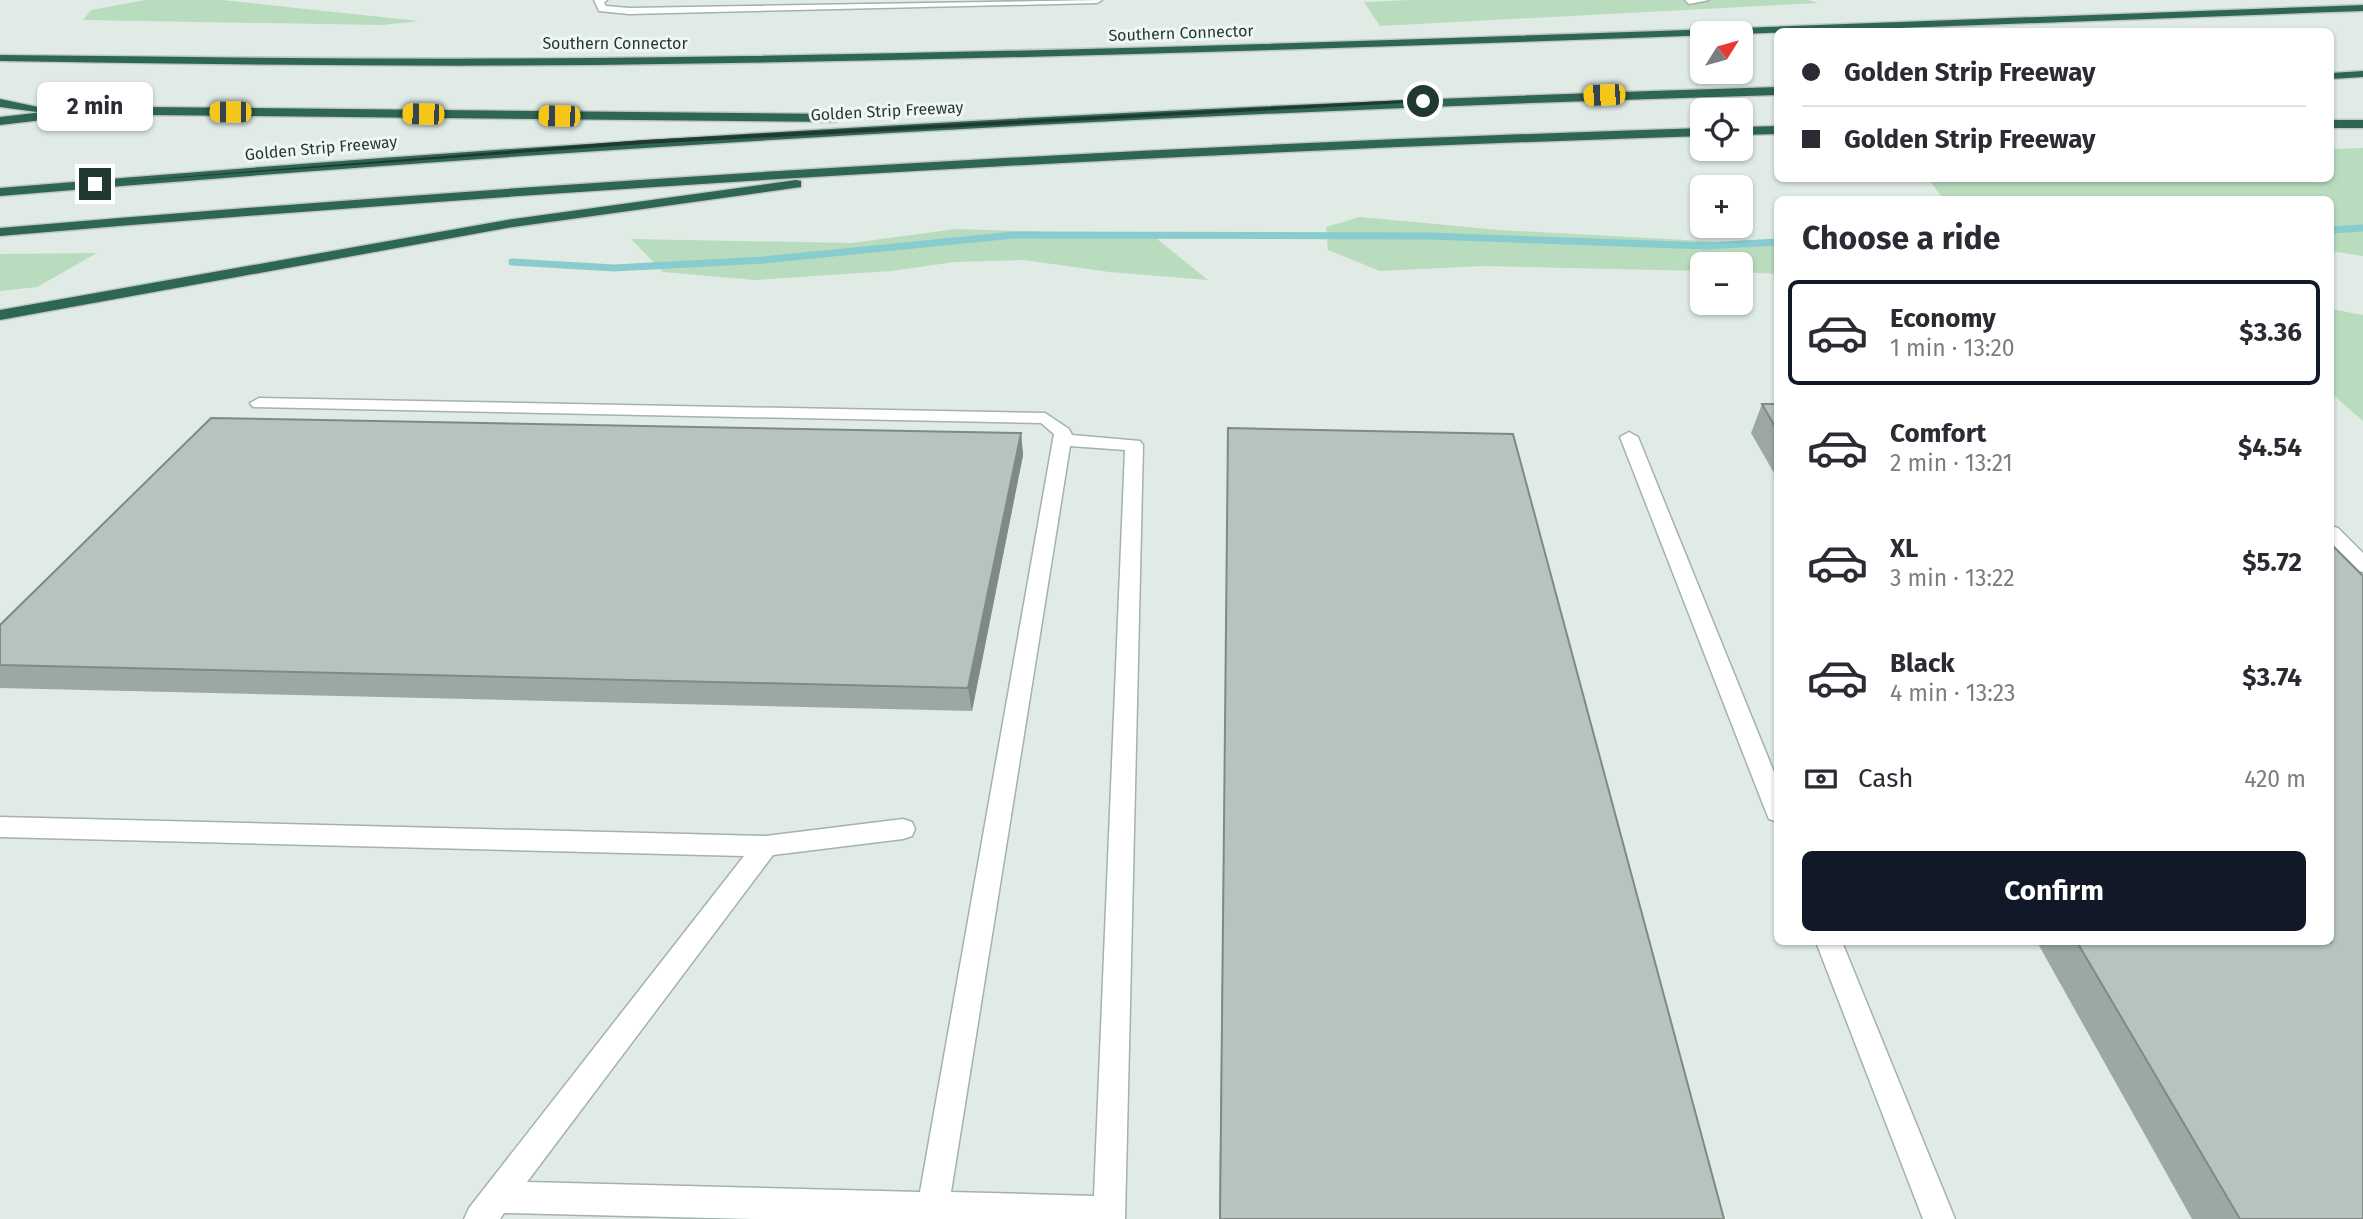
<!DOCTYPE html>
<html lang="en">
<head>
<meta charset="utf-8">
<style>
	:root { --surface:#fff; --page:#f2f2f3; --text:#2b2b33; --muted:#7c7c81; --line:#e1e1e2; --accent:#111827 }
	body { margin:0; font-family:"Fira Sans",sans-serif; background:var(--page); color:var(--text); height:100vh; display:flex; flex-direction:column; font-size:26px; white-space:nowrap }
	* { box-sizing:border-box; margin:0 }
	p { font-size:23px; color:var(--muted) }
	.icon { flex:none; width:38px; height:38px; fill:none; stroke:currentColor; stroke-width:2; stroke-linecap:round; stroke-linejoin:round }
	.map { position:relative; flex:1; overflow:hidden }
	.panel { position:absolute; left:1774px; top:196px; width:560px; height:749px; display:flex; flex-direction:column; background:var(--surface); border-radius:10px; box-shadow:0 2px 5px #0004 }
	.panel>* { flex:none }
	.top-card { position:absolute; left:1774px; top:28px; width:560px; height:154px; border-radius:10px; box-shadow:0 2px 5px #0004; display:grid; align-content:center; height:154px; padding:0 28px; background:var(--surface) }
	.needle { width:46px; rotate:53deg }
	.buttons { position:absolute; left:1690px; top:21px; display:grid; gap:14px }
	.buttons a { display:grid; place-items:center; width:63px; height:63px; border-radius:10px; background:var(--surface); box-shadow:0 2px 5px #0004; font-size:35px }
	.end { position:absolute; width:32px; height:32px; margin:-16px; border:9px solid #213a31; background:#fff; box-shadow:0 0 0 4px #fff }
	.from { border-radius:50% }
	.bubble { position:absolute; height:49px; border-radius:10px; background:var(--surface); box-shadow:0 2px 5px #0004; font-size:23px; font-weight:700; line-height:49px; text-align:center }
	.car { position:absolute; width:21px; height:42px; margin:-21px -10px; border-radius:9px; box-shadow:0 0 5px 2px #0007; background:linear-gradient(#f5c518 24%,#345 0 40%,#f5c518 0 76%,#345 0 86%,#f5c518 0) }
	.top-card b { display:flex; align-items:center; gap:24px; height:66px; font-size:26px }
	.top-card b+b { border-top:2px solid var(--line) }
	.top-card i { width:18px; height:18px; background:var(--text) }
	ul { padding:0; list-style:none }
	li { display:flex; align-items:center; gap:21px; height:105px; margin:0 14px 10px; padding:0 14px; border:4px solid transparent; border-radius:10px }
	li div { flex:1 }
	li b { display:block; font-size:26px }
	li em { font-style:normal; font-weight:700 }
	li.active { border-color:var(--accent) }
	li>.icon { width:63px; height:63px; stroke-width:1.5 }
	h2 { padding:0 28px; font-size:32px; line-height:84px }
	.pay { display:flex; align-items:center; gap:18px; height:77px; padding:0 28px; font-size:26px }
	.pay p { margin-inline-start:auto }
	.primary-button { display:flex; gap:14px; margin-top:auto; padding:14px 28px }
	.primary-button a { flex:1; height:80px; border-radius:10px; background:var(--accent); color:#fff; font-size:28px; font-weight:700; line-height:80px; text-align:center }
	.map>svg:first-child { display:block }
	.green { fill:#b9dcbe }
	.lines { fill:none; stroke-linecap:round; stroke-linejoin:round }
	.stream { stroke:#88cccf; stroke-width:7 }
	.minor-casing { stroke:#a3b2ab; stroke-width:3 }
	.highway-casing { stroke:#c1c8c5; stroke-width:3 }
	.minor { fill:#fff; fill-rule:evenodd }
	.highway { fill:#2d6654; fill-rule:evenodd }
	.wall { fill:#9ca9a3 }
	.shaded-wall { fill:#7f8a84 }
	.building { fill:#b5c5bd; stroke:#7f8a84; stroke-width:2 }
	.route { fill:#213a31 }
	.labels { text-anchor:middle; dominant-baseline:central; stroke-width:6; stroke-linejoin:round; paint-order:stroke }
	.far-street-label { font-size:16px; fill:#213a31; stroke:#f0f7f3 }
</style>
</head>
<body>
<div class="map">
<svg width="2363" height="1219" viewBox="0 0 2363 1219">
	<rect width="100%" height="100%" fill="#e0ebe5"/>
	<!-- green -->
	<path class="green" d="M145 0H222L419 21 383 25 83 20 91 10Z
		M1411 0H1808L1818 3 1380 26 1364 2Z
		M2363 148V256L2331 251V200L1940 199 1943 198 1928 179 2331 178V149Z
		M1360 217 1499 230 1778 245V274L1741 272V264H1703V271L1484 266 1380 271 1328 250 1326 227Z
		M956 229 1152 235 1208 280 1109 272 1024 260 955 262 891 271 755 280 663 272 631 239 852 243Z
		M97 253 37 287 0 291V254Z
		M2331 309 2363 315V421L2331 393Z"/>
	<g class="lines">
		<!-- stream -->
		<path class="stream" d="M2331 230 2363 228
			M512 262 614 268 763 260 1014 235 1428 236 1706 246 1778 242"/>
		<defs>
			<path id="minor" d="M594 0H607L604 3 606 6 629 8 1102 0 1097 3 629 14 599 11Z
				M1685 0H1709L1689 4Z
				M259 398 1045 413 1069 429 1072 435 1140 441 1143 445 1125 1219H753L504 1213 500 1219H464L469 1208 744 856 0 837V817L766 836 903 819 912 822 915 829 912 836 903 839 773 855 527 1182 920 1192 1054 434 1041 423 253 407 250 403ZM1070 446 1125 450 1094 1196 951 1192Z
				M1629 432 1638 437 1778 782V822L1769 819 1766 812 1620 437Z
				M2331 526 2338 528 2363 553V572L2356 570 2331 544Z
				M1816 942H1842L1955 1219H1923Z"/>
			<path id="highway" d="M2363 5V11C1772 32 1189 58 595 65 397 67 198 64 0 61V55C198 57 396 60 594 58 1184 52 1773 26 2363 5Z
				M2363 71V77L2331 79V73Z
				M1778 87V95C1184 112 592 146 0 196V188C592 138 1184 105 1778 87Z
				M0 99 43 108 37 112 0 107Z
				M146 107 835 114 841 118 835 122 146 115 77 116 0 125V117L77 108Z
				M2331 120H2363V128H2331Z
				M1778 126V134L1741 135V127Z
				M1703 128V136C1134 154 567 188 0 236V228C567 180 1134 146 1703 128Z
				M796 180 801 181V187L507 228 0 320V310L507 220Z"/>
		</defs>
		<!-- minor casing -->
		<use href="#minor" class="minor-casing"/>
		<!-- highway casing -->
		<use href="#highway" class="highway-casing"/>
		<!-- minor -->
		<use href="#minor" class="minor"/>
		<!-- highway -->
		<use href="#highway" class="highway"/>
	</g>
	<!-- wall -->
	<path class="wall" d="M1762 404H1778V480L1751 433Z
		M1021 433 1023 455 972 711 0 688V625Z
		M1228 450 1724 1219H1219Z
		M2037 942H2331L2363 1219H2192Z"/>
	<!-- shaded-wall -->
	<path class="shaded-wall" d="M1021 433 1023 455 972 711 968 688Z"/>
	<!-- building -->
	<path class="building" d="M1762 404H1778V432Z
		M211 418 1021 433 968 688 0 665V625Z
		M1228 428 1513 434 1724 1219H1220Z
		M2331 544 2363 576V1219H2240L2077 942H2331Z"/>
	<!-- route -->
	<path class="route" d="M1423 99 1425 102 644 144 91 184 644 140Z"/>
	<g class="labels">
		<!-- far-street labels -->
		<g class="far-street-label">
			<text transform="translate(1181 33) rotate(-2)">Southern Connector</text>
			<text x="615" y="43">Southern Connector</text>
			<text transform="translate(887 111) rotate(-3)">Golden Strip Freeway</text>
			<text transform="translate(321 148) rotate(-5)">Golden Strip Freeway</text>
		</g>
	</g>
</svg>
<div class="buttons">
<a><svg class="needle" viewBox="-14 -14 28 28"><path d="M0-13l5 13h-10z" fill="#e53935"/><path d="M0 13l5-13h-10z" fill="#7c7c81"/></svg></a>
<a><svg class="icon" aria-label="locate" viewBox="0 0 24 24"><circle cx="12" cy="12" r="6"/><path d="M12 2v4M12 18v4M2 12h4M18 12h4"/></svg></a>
<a>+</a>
<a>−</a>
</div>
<i class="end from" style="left:1423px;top:101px"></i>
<i class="end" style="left:95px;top:184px"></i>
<div class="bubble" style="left:37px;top:82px;width:116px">2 min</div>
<i class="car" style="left:1604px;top:95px;rotate:268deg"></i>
<i class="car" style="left:230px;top:112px;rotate:270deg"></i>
<i class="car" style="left:423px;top:114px;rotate:271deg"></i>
<i class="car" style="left:559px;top:116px;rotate:271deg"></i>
<div class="top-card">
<b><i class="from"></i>Golden Strip Freeway</b>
<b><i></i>Golden Strip Freeway</b>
</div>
<section class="panel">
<h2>Choose a ride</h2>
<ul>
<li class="active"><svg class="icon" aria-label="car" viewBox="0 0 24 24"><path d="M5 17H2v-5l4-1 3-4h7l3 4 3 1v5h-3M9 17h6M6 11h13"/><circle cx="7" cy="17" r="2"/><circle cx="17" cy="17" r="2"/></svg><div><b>Economy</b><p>1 min · 13:20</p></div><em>$3.36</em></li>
<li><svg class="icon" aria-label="car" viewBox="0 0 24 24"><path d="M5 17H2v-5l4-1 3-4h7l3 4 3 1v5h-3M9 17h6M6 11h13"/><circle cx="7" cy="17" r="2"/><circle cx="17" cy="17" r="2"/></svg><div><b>Comfort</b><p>2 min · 13:21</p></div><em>$4.54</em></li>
<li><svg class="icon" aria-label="car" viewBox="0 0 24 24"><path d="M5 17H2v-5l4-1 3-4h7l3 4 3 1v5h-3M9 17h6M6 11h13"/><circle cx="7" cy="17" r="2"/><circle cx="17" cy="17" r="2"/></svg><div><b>XL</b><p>3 min · 13:22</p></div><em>$5.72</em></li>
<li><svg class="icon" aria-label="car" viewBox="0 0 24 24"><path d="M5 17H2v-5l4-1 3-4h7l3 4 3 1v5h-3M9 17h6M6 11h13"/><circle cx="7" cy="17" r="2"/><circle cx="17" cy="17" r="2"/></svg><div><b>Black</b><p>4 min · 13:23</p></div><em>$3.74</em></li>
</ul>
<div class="pay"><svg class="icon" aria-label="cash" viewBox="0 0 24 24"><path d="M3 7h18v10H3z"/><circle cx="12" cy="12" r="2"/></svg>Cash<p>420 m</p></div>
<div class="primary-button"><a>Confirm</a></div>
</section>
</div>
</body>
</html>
